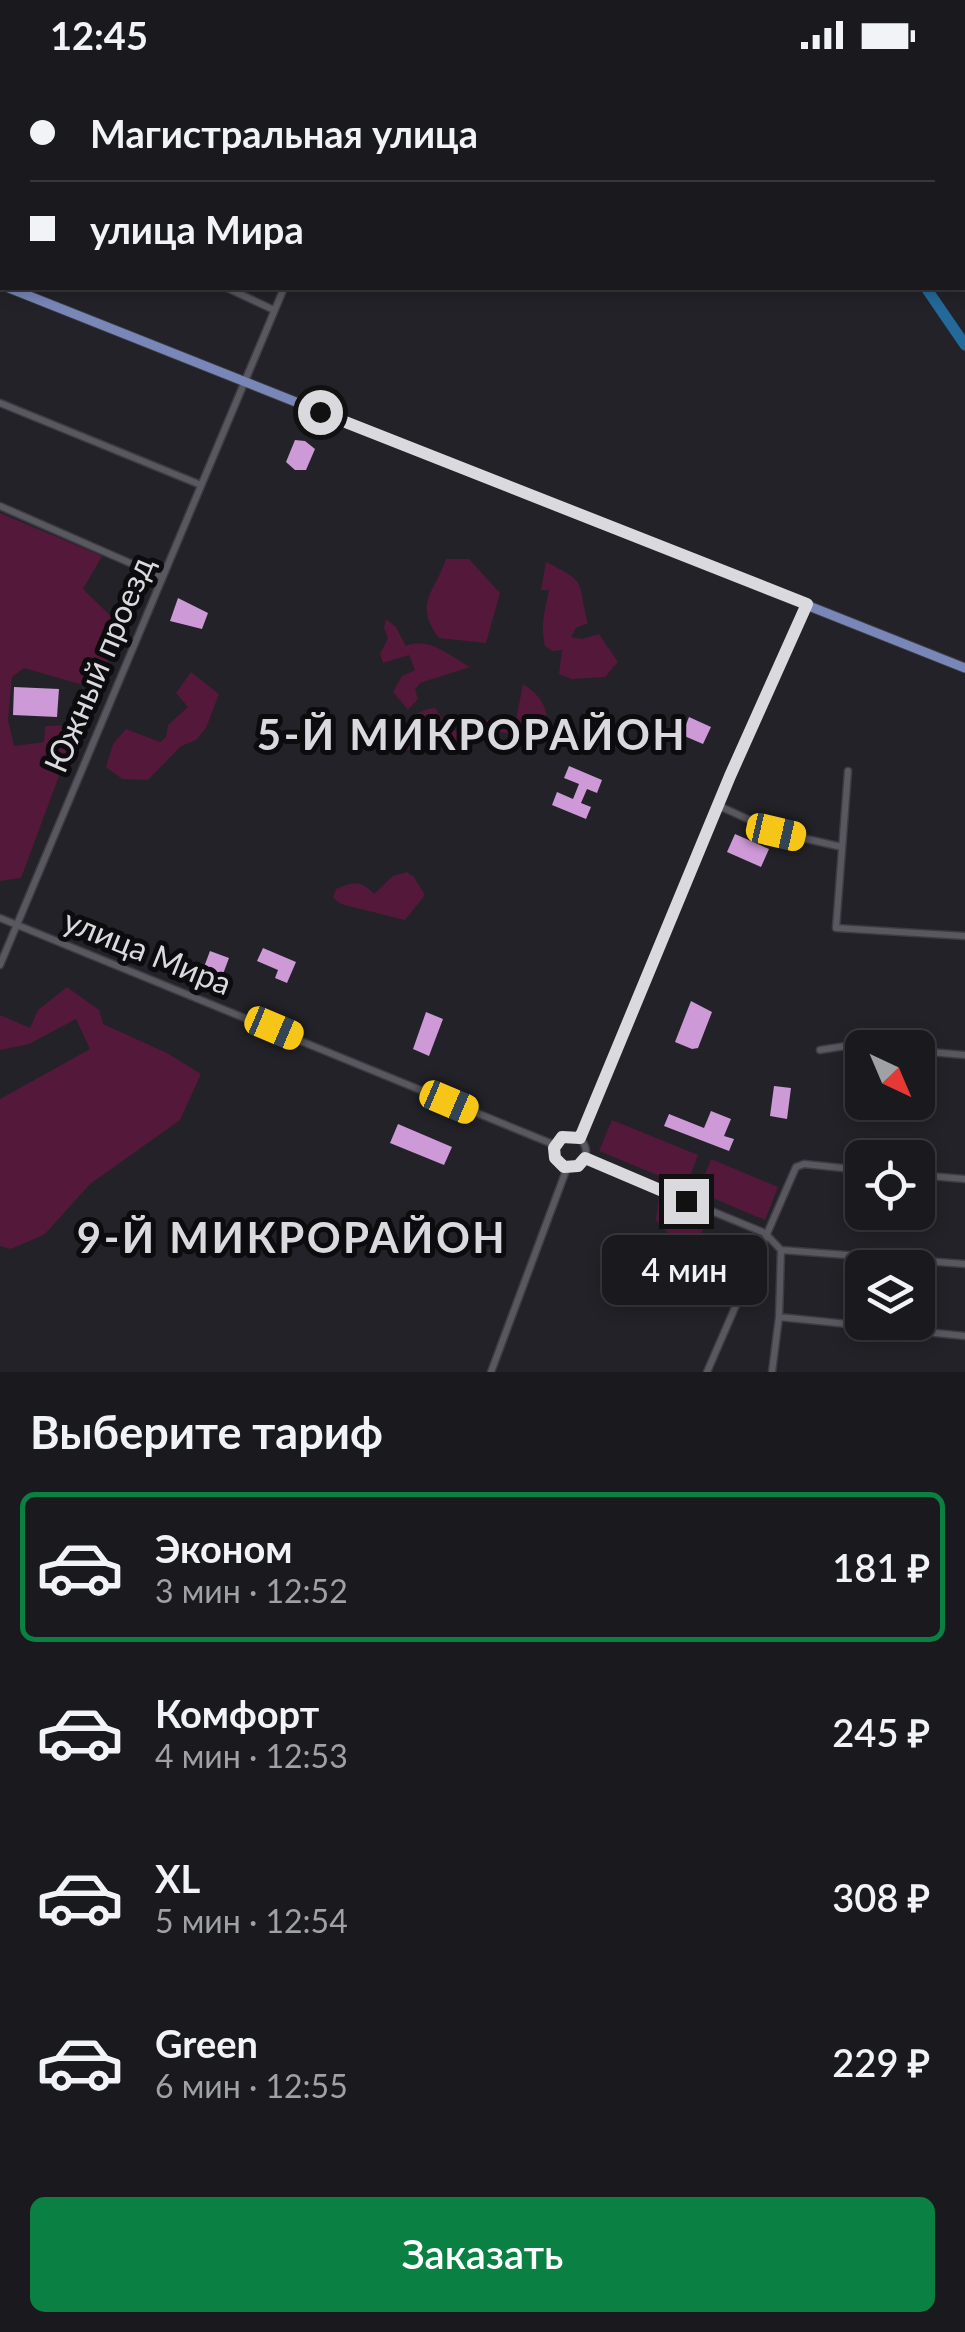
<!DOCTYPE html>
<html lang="ru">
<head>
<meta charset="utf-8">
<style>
	:root { --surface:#1a1a1e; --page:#27272b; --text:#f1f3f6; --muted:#9fa1a4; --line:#38383c; --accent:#0b8043 }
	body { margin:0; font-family:Lato,sans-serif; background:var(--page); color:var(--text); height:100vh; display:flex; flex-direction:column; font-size:38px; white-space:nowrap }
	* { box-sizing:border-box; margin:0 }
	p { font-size:32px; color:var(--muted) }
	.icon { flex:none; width:55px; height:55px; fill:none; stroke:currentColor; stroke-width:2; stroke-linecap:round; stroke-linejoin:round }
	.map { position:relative; height:1302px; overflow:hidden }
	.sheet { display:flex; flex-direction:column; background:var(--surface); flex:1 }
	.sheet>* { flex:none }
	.hud { position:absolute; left:0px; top:0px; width:965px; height:220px; box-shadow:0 5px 15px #0003,0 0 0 2px var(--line); display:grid; align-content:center; height:220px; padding:0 30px; background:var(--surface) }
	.needle { width:65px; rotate:136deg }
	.buttons { position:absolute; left:845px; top:960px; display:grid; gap:20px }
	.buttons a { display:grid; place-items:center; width:90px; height:90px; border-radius:15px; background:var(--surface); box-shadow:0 5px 15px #0003,0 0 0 2px var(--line); font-size:50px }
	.end { position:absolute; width:45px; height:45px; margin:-22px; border:12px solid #dad9dd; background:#111; box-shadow:0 0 0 5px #111 }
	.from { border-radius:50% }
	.bubble { position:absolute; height:70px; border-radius:15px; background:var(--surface); box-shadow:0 5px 15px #0003,0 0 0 2px var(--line); font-size:32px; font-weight:600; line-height:70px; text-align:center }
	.car { position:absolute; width:30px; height:60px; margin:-30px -15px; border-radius:12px; box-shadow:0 0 8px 2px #0007; background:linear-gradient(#f5c518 24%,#345 0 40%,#f5c518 0 76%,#345 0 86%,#f5c518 0) }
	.hud b { display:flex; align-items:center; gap:35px; height:95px; font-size:38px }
	.hud b+b { border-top:2px solid var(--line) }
	.hud i { width:25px; height:25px; background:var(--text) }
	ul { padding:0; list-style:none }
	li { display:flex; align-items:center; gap:30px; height:150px; margin:0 20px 15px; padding:0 10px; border:5px solid transparent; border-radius:15px }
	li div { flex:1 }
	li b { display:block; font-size:38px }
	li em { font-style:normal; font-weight:600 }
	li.current { border-color:var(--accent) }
	li>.icon { width:90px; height:90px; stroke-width:1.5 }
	h2 { padding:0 30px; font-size:45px; line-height:120px }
	.primary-button { display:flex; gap:20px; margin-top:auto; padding:20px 30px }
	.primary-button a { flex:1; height:115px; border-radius:15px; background:var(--accent); color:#fff; font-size:40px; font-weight:600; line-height:115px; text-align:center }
	.status { display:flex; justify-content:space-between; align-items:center; height:70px; padding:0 50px; background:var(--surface); direction:ltr }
	.status svg { height:28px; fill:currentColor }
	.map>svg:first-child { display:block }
	.green { fill:#53183a }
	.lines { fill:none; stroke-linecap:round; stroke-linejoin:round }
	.river { stroke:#236a9a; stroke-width:11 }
	.building { fill:#cd99d6 }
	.minor-casing { stroke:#3d3c42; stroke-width:9 }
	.primary-casing { stroke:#3d3c42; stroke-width:11 }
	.minor { stroke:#59575f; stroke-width:6 }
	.primary { stroke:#7887b8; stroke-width:9 }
	.route { stroke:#dad9dd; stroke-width:12 }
	.labels { text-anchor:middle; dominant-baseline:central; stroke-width:10; stroke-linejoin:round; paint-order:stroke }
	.street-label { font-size:32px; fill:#dad9dd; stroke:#0c0c0e }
	.district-label { font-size:42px; font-weight:bold; letter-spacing:2.5px; fill:#dad9dd; stroke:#0c0c0e }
</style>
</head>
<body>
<div class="status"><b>12:45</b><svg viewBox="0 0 49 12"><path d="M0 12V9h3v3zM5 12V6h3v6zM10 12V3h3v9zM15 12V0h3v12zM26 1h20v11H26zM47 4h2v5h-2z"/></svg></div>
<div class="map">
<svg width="965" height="1302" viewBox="0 0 965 1302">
	<rect width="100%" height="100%" fill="#232228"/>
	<!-- green -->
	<path class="green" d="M0 443 102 486 83 519 121 556 97 619 24 598 12 607 8 650 14 676 44 672 45 656 78 655 21 808 0 811Z
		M446 489H469L500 523 486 573 439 568C413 533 434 524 446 489Z
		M546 492C590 514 576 510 588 553L576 558 571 567 582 569 599 564 618 592 605 607 572 609 559 604 562 580 552 581 545 576C540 555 545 541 549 520H541Z
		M386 549 396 557 406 576C430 566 449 586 470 597L420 613 415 620 418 629 408 640 393 622 402 606 415 600 409 585 383 593 380 584 388 568 384 558Z
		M191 602 219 624 206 658 196 670 181 676 148 710 122 709 106 697 113 674 126 659 160 672 166 667 168 655 188 637 176 623Z
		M523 614C541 626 546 634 548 656L530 668 475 657 452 675 406 680C397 657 410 641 435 638L451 662 485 650H516Z
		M407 802 414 807 425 825 405 850 341 834 333 828 336 819C353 811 361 810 374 824L393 806Z
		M67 917 99 940 103 954 167 983 201 1004 180 1050 90 1114 45 1164 11 1179 0 1176V1029L90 979 76 949 29 974 0 980V945L30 958 38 940Z
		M612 1050 698 1085 686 1117 599 1081Z
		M711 1089 778 1117 765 1150 698 1122Z
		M659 1126 711 1147 701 1163 688 1169 669 1165 656 1150Z"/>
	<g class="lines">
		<!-- river -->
		<path class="river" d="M0 18 2 19
			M926 218 965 275"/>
	</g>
	<!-- building -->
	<path class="building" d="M295 370 305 371 315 379 306 400H295L286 392Z
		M178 528 208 543 202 559 170 551Z
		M14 617 59 619 57 647 13 645Z
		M689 647 711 657 703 674 682 665Z
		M569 696 602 710 597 723 587 719 581 733 591 737 586 749 552 735 557 722 573 729 579 714 564 708Z
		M735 764 769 779 761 797 727 782Z
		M263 878 296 892 287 913 275 908 278 900 257 891Z
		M210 881 229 888 217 920 198 913Z
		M691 931 712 942 698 978 692 979 675 972Z
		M426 942 443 949 429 986 413 979Z
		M774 1016 791 1018 787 1049 770 1046Z
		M711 1041 731 1049 724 1066 734 1069 729 1081 664 1056 669 1044 704 1058Z
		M398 1054 452 1077 444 1095 390 1073Z"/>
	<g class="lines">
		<defs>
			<path id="minor" d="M0 115 2 116
				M227 218 274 240
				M0 333 201 415
				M0 436 162 507
				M848 701 836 858 965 866
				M717 735 776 762 842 777
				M0 848 555 1075
				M0 895 284 218
				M820 980 852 975 879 978
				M918 981 965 985
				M554 1082a16 16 0 1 1 32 0a16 16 0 1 1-32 0Z
				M579 1068 730 706 806 535
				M585 1089 765 1163 781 1180 965 1194
				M918 1105 965 1109
				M779 1247 965 1266
				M491 1302 567 1098
				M707 1302 796 1097 804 1094 862 1100
				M772 1302 779 1247 781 1180"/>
			<path id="primary" d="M0 214 2 215
				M9 218 965 598"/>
		</defs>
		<!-- minor casing -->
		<use href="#minor" class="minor-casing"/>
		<!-- primary casing -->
		<use href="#primary" class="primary-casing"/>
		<!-- minor -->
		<use href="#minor" class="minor"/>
		<!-- primary -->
		<use href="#primary" class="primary"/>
	</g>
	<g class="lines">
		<!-- route -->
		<path class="route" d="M320 342 807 534 730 706 580 1068 562 1067 554 1078 555 1088 564 1097 578 1096 585 1088 686 1131"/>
	</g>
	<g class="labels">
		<!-- street labels -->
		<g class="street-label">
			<text transform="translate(98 594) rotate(-67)">Южный проезд</text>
			<text transform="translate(148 881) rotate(22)">улица Мира</text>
		</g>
		<!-- district labels -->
		<g class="district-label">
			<text x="472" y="664">5-Й МИКРОРАЙОН</text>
			<text x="292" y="1167">9-Й МИКРОРАЙОН</text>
		</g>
	</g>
</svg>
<div class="buttons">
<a><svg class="needle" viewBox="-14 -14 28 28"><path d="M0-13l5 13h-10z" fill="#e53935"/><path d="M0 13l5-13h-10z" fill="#9fa1a4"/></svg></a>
<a><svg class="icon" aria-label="locate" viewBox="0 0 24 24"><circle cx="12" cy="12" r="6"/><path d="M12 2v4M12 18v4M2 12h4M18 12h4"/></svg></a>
<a><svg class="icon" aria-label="layers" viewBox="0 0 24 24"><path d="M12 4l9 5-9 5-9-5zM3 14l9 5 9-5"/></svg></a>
</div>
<i class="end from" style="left:320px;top:342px"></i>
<i class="end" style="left:686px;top:1131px"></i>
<div class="bubble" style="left:602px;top:1165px;width:165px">4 мин</div>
<i class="car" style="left:776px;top:762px;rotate:103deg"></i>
<i class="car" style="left:274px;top:958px;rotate:113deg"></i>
<i class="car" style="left:449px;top:1032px;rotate:113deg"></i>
<div class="hud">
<b><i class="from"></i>Магистральная улица</b>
<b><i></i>улица Мира</b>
</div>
</div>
<section class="sheet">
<h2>Выберите тариф</h2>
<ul>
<li class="current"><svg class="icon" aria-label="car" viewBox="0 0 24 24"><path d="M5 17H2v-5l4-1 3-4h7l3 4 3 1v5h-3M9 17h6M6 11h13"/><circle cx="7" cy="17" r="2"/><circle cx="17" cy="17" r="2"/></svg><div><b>Эконом</b><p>3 мин · 12:52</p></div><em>181 ₽</em></li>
<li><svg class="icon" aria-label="car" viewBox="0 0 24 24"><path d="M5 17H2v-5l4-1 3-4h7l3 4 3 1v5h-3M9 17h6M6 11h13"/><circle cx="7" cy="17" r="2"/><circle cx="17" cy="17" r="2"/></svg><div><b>Комфорт</b><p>4 мин · 12:53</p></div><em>245 ₽</em></li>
<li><svg class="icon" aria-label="car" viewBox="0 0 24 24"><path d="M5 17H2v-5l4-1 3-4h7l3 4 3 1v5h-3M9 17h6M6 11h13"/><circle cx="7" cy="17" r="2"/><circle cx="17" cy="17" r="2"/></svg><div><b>XL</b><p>5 мин · 12:54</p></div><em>308 ₽</em></li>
<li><svg class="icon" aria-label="car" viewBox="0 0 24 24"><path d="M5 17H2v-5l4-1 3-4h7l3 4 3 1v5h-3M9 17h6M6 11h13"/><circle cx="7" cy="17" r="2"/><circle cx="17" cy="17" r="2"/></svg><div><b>Green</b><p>6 мин · 12:55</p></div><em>229 ₽</em></li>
</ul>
<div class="primary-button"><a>Заказать</a></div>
</section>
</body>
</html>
